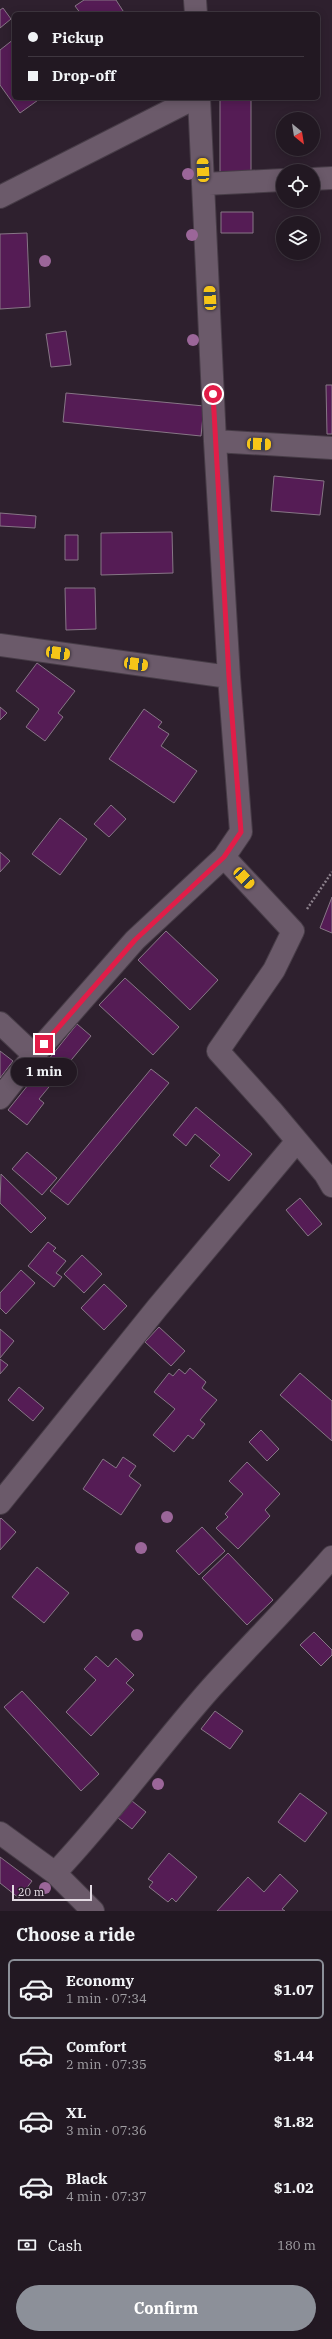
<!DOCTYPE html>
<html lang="en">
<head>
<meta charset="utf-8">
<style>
	:root { --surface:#221822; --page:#2e252f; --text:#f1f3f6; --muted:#a2a0a5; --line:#3f3740; --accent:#8c9099 }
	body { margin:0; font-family:"IBM Plex Serif",serif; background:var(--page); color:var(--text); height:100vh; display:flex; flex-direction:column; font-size:15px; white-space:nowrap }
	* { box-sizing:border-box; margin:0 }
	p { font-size:13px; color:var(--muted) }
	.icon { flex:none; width:22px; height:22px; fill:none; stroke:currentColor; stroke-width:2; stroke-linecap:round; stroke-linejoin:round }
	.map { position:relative; height:1911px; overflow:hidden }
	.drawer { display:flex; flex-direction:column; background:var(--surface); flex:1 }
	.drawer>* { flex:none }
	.banner { position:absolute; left:12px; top:12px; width:308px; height:88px; border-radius:6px; box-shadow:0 2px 10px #0003,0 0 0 1px var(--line); display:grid; align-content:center; height:88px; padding:0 16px; background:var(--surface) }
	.needle { width:26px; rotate:150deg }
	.tools { position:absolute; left:276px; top:112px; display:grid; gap:8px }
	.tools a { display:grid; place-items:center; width:44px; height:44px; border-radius:50%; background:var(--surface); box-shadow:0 2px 10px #0003,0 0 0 1px var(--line); font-size:20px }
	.scale { position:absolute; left:12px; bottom:10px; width:80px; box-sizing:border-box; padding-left:4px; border:2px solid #e3dae3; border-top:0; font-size:11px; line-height:14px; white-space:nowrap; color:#e3dae3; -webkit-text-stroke:3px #2e202e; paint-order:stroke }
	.end { position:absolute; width:18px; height:18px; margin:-9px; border:5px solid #e11d48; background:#fff; box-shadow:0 0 0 2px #fff }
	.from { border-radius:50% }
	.bubble { position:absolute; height:28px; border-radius:14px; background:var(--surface); box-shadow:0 2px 10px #0003,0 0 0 1px var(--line); font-size:13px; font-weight:700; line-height:28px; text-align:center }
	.car { position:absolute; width:12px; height:24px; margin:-12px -6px; border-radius:5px; box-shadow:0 0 3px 1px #0007; background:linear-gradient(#f5c518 24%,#345 0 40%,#f5c518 0 76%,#345 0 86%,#f5c518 0) }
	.banner b { display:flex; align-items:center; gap:14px; height:38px; font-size:15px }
	.banner b+b { border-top:1px solid var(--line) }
	.banner i { width:10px; height:10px; background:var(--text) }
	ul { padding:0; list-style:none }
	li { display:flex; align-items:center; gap:12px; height:60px; margin:0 8px 6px; padding:0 8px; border:2px solid transparent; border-radius:6px }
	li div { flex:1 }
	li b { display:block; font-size:15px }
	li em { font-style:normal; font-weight:700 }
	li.selected { border-color:var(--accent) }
	li>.icon { width:36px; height:36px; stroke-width:1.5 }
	h2 { padding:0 16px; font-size:18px; line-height:48px }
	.pay { display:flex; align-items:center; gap:10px; height:44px; padding:0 16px; font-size:15px }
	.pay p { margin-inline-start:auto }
	.button { display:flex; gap:8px; margin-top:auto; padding:8px 16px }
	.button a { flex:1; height:46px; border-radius:24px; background:var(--accent); color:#fff; font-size:16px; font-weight:700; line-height:46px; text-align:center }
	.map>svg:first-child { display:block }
	.building { fill:#551c55; stroke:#877686 }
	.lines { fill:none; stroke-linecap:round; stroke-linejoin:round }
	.street-casing { stroke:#473c47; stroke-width:24 }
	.path { stroke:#8c818c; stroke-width:2.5; stroke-dasharray:2 2; stroke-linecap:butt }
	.street { stroke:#6b5a6a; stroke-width:22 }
	.tree { fill:#9b6699 }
	.route { stroke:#e11d48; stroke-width:5 }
</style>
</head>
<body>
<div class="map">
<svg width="332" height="1911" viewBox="0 0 332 1911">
	<rect width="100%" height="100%" fill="#2e202e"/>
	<!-- building -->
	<path class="building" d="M84 0H116L125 14H81L75 6Z
		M3 8 11 19 0 28V10Z
		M14 39V98H41L20 113 0 85V50Z
		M220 98H251V175H220Z
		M221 212H253V233H221Z
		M27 233 30 307 0 309V234Z
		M66 331 71 365 51 367 46 334Z
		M326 385H332V434H327Z
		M66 393 204 406 201 436 63 422Z
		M274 476 324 481 320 515 271 511Z
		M0 513 36 516 35 528 0 526Z
		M172 532 173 573 101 575V533Z
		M65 535H78V560H65Z
		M65 588H95L96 629 66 630Z
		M37 663 75 691 58 713 63 717 45 741 26 727 39 709 16 691Z
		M0 707 7 713 0 720Z
		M144 709 162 722 158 727 169 734 161 746 197 771 174 803 109 759Z
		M111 805 126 819 109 837 94 824Z
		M60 818 87 839 60 875 32 854Z
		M0 852 10 861 0 872Z
		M332 897V933L320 928Z
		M166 931 218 980 190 1010 138 960Z
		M125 978 179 1027 153 1055 99 1005Z
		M77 1024 91 1036 39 1099 44 1103 27 1125 8 1110Z
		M0 1051 13 1061 0 1078Z
		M151 1069 169 1083 68 1205 50 1191Z
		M196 1107 252 1154 229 1181 210 1166 220 1155 195 1134 186 1146 173 1135Z
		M27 1152 57 1178 42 1195 12 1169Z
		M1 1174 46 1218 31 1233 0 1203Z
		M300 1198 322 1224 308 1236 286 1210Z
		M48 1242 56 1248 53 1251 66 1261 56 1273 62 1277 54 1287 28 1266Z
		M82 1255 102 1274 84 1293 64 1274Z
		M21 1270 35 1283 6 1314 0 1308V1293Z
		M104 1284 127 1306 104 1330 81 1308Z
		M159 1327 185 1351 171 1366 145 1342Z
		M0 1329 14 1341 0 1358Z
		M0 1359 8 1365 0 1374Z
		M190 1368 206 1382 202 1388 217 1400 200 1420 205 1424 193 1439 188 1435 174 1452 153 1435 175 1409 154 1392 169 1373 173 1376 179 1369 185 1374Z
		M300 1373 332 1401V1441L280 1395Z
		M19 1387 44 1408 33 1421 8 1400Z
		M261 1430 279 1449 267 1461 249 1442Z
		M123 1457 136 1466 129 1476 141 1485 121 1515 83 1489 103 1459 116 1468Z
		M247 1462 280 1494 265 1510 270 1516 238 1549 216 1528 228 1517 225 1514 243 1494 229 1481Z
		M1 1518 16 1532 0 1550V1519Z
		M202 1527 225 1551 199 1575 176 1551Z
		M228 1553 273 1600 247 1625 202 1578Z
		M37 1567 69 1593 44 1623 12 1597Z
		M314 1632 332 1650V1655L321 1666 300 1645Z
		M96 1656 108 1667 116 1658 134 1675 126 1683 134 1690 91 1736 66 1712 96 1680 84 1669Z
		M22 1691 99 1774 81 1791 4 1707Z
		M215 1711 243 1731 230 1749 201 1729Z
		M300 1793 327 1813 305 1842 278 1822Z
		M132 1801 146 1812 132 1829 118 1818Z
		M169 1853 197 1877 176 1902 172 1898 168 1902 149 1887 153 1882 148 1879Z
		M0 1857 32 1881 19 1898 0 1883Z
		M280 1874 298 1891 282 1909 285 1911H217L248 1877 264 1892Z"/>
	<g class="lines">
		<defs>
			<path id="street" d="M195 0 196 14
				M199 98 215 441 332 448
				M313 179 332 178
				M204 184 283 180
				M0 197 195 98
				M0 645 229 677
				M224 857 293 931 274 970 218 1051 272 1111 325 1174 332 1186
				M0 1023 34 1055
				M0 1098 34 1055 135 940 224 857 241 832 229 677 215 441
				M0 1503 157 1308 297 1141
				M0 1833 55 1873 93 1911
				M55 1873C110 1815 157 1749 211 1688 251 1644 293 1602 332 1557"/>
		</defs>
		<!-- street casing -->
		<use href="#street" class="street-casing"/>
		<!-- path -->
		<path class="path" d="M307 909 332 872"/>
		<!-- street -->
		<use href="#street" class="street"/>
	</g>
	<!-- trees -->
	<g class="tree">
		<circle cx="188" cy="174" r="6"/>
		<circle cx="192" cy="235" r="6"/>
		<circle cx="45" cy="261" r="6"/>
		<circle cx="193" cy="340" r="6"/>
		<circle cx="167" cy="1517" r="6"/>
		<circle cx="141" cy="1548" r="6"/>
		<circle cx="137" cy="1635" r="6"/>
		<circle cx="158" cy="1784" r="6"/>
		<circle cx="45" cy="1888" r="6"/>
	</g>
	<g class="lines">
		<!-- route -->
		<path class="route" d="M44 1044 135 940 224 857 241 832 229 677 213 394"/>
	</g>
</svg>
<div class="tools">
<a><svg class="needle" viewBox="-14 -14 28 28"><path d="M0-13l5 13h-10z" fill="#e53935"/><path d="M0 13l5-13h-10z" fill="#a2a0a5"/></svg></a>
<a><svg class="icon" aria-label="locate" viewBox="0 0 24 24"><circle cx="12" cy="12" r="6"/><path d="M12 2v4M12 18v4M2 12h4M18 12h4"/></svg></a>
<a><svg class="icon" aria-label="layers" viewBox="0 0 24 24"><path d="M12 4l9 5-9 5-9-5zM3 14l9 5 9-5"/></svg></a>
</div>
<div class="scale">20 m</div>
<i class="end from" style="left:213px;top:394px"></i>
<i class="end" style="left:44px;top:1044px"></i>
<div class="bubble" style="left:11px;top:1058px;width:66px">1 min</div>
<i class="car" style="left:203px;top:170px;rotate:357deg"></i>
<i class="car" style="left:210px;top:298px;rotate:357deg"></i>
<i class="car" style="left:259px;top:444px;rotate:93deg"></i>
<i class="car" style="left:58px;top:653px;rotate:98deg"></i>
<i class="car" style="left:136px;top:664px;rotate:98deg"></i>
<i class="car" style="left:244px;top:878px;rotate:137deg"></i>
<div class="banner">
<b><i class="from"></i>Pickup</b>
<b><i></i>Drop-off</b>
</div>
</div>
<section class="drawer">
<h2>Choose a ride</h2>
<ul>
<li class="selected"><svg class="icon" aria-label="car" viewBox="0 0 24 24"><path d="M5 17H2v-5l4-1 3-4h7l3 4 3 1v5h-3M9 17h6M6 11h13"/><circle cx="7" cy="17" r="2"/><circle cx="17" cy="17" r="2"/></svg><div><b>Economy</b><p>1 min · 07:34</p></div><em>$1.07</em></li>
<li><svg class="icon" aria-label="car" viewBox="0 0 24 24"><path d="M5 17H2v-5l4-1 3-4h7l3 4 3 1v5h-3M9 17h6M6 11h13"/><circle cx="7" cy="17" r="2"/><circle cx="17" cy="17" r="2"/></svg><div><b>Comfort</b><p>2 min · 07:35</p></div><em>$1.44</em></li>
<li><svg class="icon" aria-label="car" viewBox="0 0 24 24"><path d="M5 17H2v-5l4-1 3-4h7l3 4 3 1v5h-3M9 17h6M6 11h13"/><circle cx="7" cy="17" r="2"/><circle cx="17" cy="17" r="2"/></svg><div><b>XL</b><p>3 min · 07:36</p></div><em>$1.82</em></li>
<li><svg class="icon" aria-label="car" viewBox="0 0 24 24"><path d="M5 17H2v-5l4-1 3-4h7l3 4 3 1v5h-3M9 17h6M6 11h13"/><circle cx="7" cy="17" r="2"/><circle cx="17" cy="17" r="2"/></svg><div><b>Black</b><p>4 min · 07:37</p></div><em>$1.02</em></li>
</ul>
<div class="pay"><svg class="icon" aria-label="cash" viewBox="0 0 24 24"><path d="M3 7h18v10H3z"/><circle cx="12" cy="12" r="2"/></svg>Cash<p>180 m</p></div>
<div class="button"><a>Confirm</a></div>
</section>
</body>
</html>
